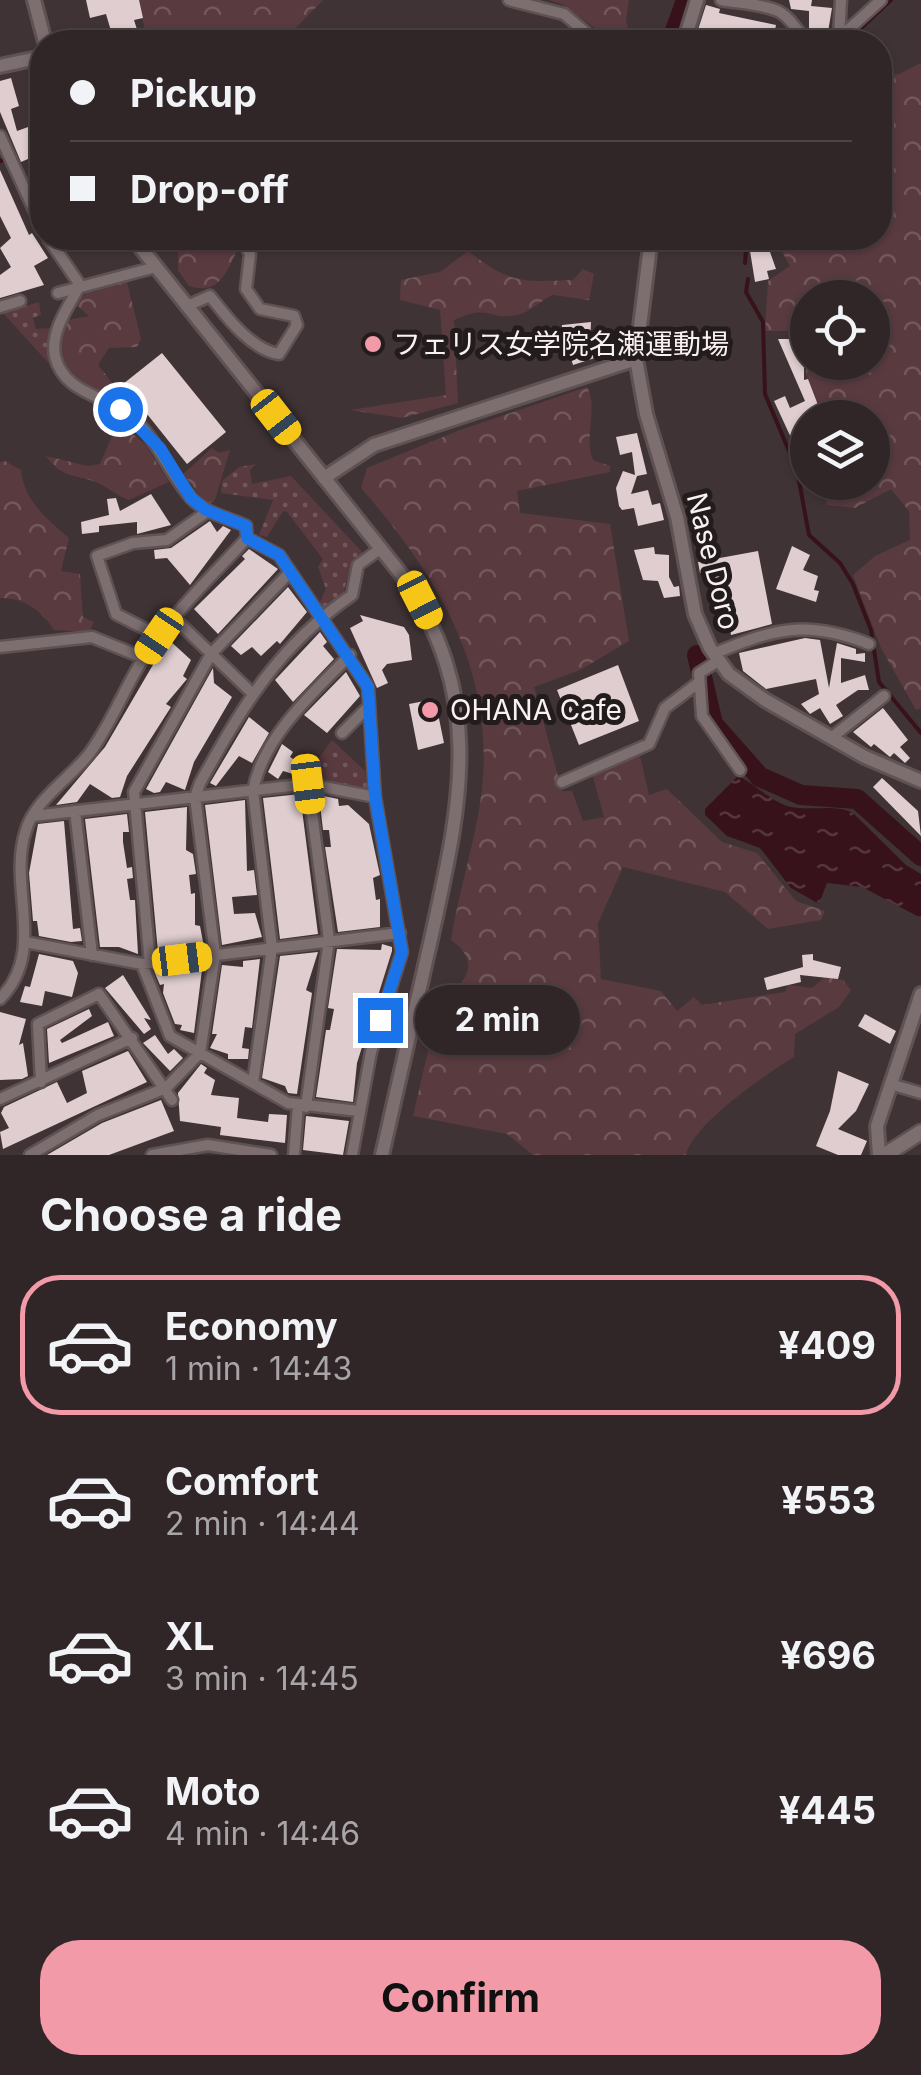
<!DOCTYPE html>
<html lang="en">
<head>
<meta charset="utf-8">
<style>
	:root { --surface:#302628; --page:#382e30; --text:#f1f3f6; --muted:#a8a5a8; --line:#4b4345; --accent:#f39aa9 }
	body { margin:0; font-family:Inter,"Noto Sans JP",sans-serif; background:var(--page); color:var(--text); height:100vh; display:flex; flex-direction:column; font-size:38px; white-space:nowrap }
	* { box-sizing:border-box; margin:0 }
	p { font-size:32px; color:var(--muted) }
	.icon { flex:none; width:55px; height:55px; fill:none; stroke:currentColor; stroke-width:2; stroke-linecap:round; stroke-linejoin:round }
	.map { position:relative; height:1155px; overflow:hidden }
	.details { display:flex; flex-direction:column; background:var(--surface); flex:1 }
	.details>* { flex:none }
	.hud { position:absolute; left:30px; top:30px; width:862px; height:220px; border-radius:40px; box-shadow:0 2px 8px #0004,0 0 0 2px var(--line); display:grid; align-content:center; height:220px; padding:0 40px; background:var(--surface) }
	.tools { position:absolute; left:790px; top:280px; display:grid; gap:20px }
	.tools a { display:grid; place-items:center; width:100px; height:100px; border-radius:50%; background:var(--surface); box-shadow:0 2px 8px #0004,0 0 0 2px var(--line); font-size:50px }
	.end { position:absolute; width:45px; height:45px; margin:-22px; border:12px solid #1a73e8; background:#fff; box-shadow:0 0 0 5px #fff }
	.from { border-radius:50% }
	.bubble { position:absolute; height:70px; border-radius:35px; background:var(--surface); box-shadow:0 2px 8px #0004,0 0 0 2px var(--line); font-size:32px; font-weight:700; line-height:70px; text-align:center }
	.car { position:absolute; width:30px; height:60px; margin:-30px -15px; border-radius:12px; box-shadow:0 0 8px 2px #0007; background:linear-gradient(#f5c518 24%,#345 0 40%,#f5c518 0 76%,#345 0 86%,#f5c518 0) }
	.hud b { display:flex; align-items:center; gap:35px; height:95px; font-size:38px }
	.hud b+b { border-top:2px solid var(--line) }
	.hud i { width:25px; height:25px; background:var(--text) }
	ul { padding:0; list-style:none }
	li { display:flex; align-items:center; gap:30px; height:140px; margin:0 20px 15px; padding:0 20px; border:5px solid transparent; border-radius:40px }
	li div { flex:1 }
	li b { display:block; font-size:38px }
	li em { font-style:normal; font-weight:700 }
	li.on { border-color:var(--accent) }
	li>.icon { width:90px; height:90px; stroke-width:1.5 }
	h2 { padding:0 40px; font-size:45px; line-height:120px }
	.button { display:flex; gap:20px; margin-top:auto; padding:20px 40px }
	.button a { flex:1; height:115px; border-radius:40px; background:var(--accent); color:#111; font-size:40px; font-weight:700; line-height:115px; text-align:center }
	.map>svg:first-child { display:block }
	.grass { fill:url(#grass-dots) }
	.forest { fill:url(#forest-crowns); fill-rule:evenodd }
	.water { fill:url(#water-ripples) }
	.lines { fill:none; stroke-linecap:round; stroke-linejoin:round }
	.stream { stroke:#37121a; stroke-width:4 }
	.river { stroke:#37121a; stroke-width:20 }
	.building { fill:#dfcdcf }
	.minor-casing { stroke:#5e5254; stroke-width:15 }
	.tertiary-casing { stroke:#5e5254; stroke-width:18 }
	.secondary-casing { stroke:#5e5254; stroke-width:19 }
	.minor { stroke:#7d6e70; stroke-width:10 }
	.tertiary { stroke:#7d6e70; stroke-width:12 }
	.secondary { stroke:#7d6e70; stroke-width:14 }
	.route { stroke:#1a73e8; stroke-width:12 }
	.poi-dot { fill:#f39aa9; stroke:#231c1d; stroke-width:4 }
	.labels { text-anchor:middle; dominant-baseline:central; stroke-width:10; stroke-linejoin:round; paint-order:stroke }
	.poi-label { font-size:28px; fill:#faf1f2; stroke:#231c1d; text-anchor:start }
	.street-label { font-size:28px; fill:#faf1f2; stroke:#231c1d }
</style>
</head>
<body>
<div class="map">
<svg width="921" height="1155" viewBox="0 0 921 1155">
	<defs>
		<pattern id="grass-dots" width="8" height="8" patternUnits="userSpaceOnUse" patternTransform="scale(2.5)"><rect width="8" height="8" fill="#593a3f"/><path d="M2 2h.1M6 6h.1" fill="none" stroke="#72575b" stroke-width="1.8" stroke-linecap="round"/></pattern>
		<pattern id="forest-crowns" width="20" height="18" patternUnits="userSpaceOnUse" patternTransform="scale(2.5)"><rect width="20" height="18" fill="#593a3f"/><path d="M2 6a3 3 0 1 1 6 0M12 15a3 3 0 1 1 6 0" fill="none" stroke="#72575b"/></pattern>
		<pattern id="water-ripples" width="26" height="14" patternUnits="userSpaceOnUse" patternTransform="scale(2.5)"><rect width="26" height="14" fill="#37121a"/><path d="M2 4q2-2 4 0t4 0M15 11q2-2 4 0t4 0" fill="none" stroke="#55353c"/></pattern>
	</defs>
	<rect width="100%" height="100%" fill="#403335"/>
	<!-- grass -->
	<path class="grass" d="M39 302 41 315 33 318 36 329 53 328 49 353 53 368 3 313Z
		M256 464 250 470 252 484 291 476 363 553 353 559 343 594 323 607 319 604 326 589 318 567 323 559 287 512 283 511 267 537 259 535 273 500 221 493 222 481 239 467Z
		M332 740 365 771 368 790 306 777Z"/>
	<!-- forest -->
	<path class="forest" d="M138 0H323L282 42H148Z
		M549 0H629L626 20 631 40 614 42 562 4Z
		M921 63V708L916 710 881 648 853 575 875 556 910 540 909 511 891 489 855 508 827 505 825 483 872 482V418L823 417 806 374 803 331H765L768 281 790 266 777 243 779 238H880V75L899 74ZM808 298H872V362H808Z
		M196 238H228L236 253C225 275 218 295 189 286L178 270V250L195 242Z
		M468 251C511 284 522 282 573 280L583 269 594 274 589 300 553 295C540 300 530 313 517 315 489 321 491 303 454 320L458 403 402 418 350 410 446 395 440 310 400 300 401 280 440 272Z
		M127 282 141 339 137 347 109 348 98 365 134 410C88 380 48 395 63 321L89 316 75 304C89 287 107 285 127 282Z
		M587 387C599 407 583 436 593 460L610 466V472L517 491 520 513 610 524 629 641 580 670 534 687 562 791H572L583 821 604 817 592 773 640 756 649 795 667 789 722 842 757 853 796 901 825 911 821 920 768 929 725 892 623 867 598 923 601 979 661 991 677 1011 694 997 702 1005 785 992 788 985 812 988 825 977 843 980 851 990 839 1007 795 1034 794 1057C766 1074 692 1125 686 1155H533L507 1134 413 1116 440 999C468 984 481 961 451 940 459 889 476 840 482 790 495 669 437 575 361 488L367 468 460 430Z
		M108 414 145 444 169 482 129 500C117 496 105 485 93 481 71 474 61 477 46 456L88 466 100 464 115 429 105 417Z
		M212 448 219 453 230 450 215 500 207 505 183 474Z
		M5 461 21 470C24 501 48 520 69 538L61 571 80 574 83 617 94 622 89 632 54 630C43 612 24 597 0 598V462Z"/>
	<!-- water -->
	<path class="water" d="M738 776C756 784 767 799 787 806 808 812 835 803 853 813L906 865 921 874V918L862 887 827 883 819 904 791 888 760 848 727 836 705 815V809Z"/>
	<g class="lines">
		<!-- stream -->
		<path class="stream" d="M846 42 891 0
			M0 161 3 160
			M745 263 746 250 765 238
			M748 279 746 292 763 322 765 394 797 470 809 535 840 563 853 584 871 630 879 682 921 733"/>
		<!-- river -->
		<path class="river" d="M671 42 686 0
			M697 655 713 724 760 777 801 795 857 799 921 856"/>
	</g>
	<!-- building -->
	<path class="building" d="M86 0H139L143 18 134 20 141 42H100L97 36 111 31 106 14 90 18Z
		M789 0H812L811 6 832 8 828 32 818 35 809 30V11L791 9Z
		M706 5 720 9 719 13 776 25 775 30 788 32 797 42H694Z
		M11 78 19 106 11 109 17 131 42 122V153L21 162 0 112V81Z
		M0 170 29 235 32 233 48 258 34 266 44 285 0 298V275L11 267 0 248 11 238 0 216Z
		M760 249 770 252 776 269 767 271 769 279 755 282 750 251Z
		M591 322 590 345 597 343 601 356 573 365 565 339H561L562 325Z
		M778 339H804V380L808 379 823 418 798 422 805 437 793 442 774 401 785 396 790 408 805 401Z
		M162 353 226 432 187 464 123 384Z
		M637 433 647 474 637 476 631 494 648 490 652 505 660 503 664 520 638 526 634 508 622 510 619 506 616 488 623 471 635 475 632 452 620 455 616 437Z
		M151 494 171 525 137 534V522L99 526V532L82 534 81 522 109 515 107 499 116 498 120 511Z
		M210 521 217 532 223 526 231 530 190 585 167 558 155 559 154 550 171 548Z
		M792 546 810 555 803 570 818 576 814 590 819 591 816 602 776 589Z
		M654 547 655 554 669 555V577L674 587 679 586 680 596 664 598 658 581 643 580 634 550Z
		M249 549 278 569 218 634 194 609 245 559 242 556Z
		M758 551 772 624 731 635 730 629 724 630 713 571 700 573 698 562Z
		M288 587 307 612 280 644 277 641 261 656 252 647 241 655 231 646Z
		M360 615 404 627 409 635 412 660 387 664 382 670 388 683 377 688 350 628 363 621Z
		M320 632 327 642 323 646 334 659 293 702 275 680Z
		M805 638 820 640 829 688 837 643 856 649V654L865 653V662L841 658V683L865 675 869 690H858L836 705 843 716 830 724 820 708 810 714 801 704 819 694 816 679 766 689 743 671 739 653Z
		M168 639 191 660 183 676 187 679 166 704 171 707 127 776 120 797 112 798 90 784 77 802 56 805 105 747Z
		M618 665 639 721 579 745 557 690Z
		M213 668 214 683 232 697 194 762 185 790 166 782 160 792 154 793 146 789Z
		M346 672 360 696 327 733 304 715Z
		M435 699 444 743 418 750 409 704Z
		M883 708 908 740 900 747 910 758 905 763 894 753 890 757 874 744 871 747 853 732Z
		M249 717 269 733 252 763 239 756 216 786 210 783Z
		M282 744 293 752 290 757 305 766 300 776 283 771 278 779 268 772Z
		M882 778 918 811 921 836 873 787Z
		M300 794 318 934 280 939 263 798Z
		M319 795 338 799 339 806 348 805 369 824 380 875 373 878 376 900 380 899V927L338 932 325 847H331L329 830H323Z
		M245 800 247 871 254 870 257 895 232 897 234 914 255 913 262 937 222 945 205 805Z
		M187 807 186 850 193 854 196 874 189 875 191 894 195 893V925L200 926 204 947 158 952 145 812Z
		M127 814 129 832H123V842L127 868 132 867 133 878 127 879 130 900H135L138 954 119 947H100L85 819Z
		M64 821 73 929 80 928 82 941 71 942 39 936 37 921H33L29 873 38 824Z
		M382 944 392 947V951L357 1063 353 1102 316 1097 326 1030H330L334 1009 328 1008 337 949 381 950Z
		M318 952 306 990 312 993 297 1094 288 1093 285 1086 262 1078 280 956Z
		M39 954 73 961 78 973 72 997 45 991 42 1006 20 1002 25 986 30 987Z
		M813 954V960L841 967 838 979 800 975 801 982 767 990 764 978 803 967 802 955Z
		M260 959 252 1028 245 1027 242 1048 249 1049 248 1059H228V1054L210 1048 217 1034H212L222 965 243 967V961Z
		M192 968 202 970 194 1033 180 1030 182 1025 175 1024 163 993 164 984 160 985 154 971Z
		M123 975 151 1020 144 1018 151 1029 144 1034 105 988Z
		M89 1009 92 1016 60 1040 62 1043 108 1022 114 1036 49 1063 47 1029Z
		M0 1012 26 1019 19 1045 23 1043 28 1076 22 1079 0 1080Z
		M865 1014 896 1031 890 1044 858 1026Z
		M155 1035 168 1054 174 1049 183 1058 170 1071 143 1043Z
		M128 1051 147 1082 3 1149 0 1132 9 1128 1 1113 4 1107 57 1082 67 1103 87 1093 82 1071Z
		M201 1064 207 1068 204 1073 215 1080 211 1095 239 1098 237 1118 268 1122 269 1114 287 1115 285 1143 220 1135 221 1127 180 1121 178 1093Z
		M838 1071 869 1084 856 1111 838 1129 867 1141 861 1155H838L816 1146 830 1111Z
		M161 1100 174 1131 109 1155H47L102 1123Z
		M306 1116 349 1121 343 1155 303 1150Z"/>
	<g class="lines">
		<defs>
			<path id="minor" d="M509 0 564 14 597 42
				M721 0C738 3 762 4 778 11 801 22 802 60 839 36L841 0
				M838 39 881 0
				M0 136 42 227
				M48 238 80 285
				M610 240 611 238
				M80 285C69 306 50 331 55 356 62 388 94 394 119 408 155 430 165 468 191 498 206 514 227 517 246 526L247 538 279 555 368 687 375 797 402 952 371 1052 352 1155
				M58 293 156 267
				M187 306 210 296C226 316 251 350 279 354L297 325 294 316 260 309 246 289 250 254 242 238
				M0 307 20 301
				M174 618 251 692
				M159 636 116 614 97 556 133 543 167 540 208 511
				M0 647 92 637 144 658
				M713 654C774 629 805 619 869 644
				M718 661 699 673 702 716 740 770
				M342 733 369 706
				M831 738 884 696
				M562 782 649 744 665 708 698 683
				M75 811 92 955
				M34 816 308 784 375 797
				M25 942 142 964 400 933
				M150 963 134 792 211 654 290 572
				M142 964 170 1036 288 1103 359 1111
				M0 999C48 950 7 887 26 830 35 800 70 778 89 754 112 723 125 686 146 654 175 611 213 575 247 538
				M41 1082 38 1024 99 994 172 1100
				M253 1083 272 948 253 791C263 736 313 693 350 655
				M890 1084 921 1093
				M0 1099 132 1038
				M306 1107 329 940 308 784
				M30 1155 98 1115 166 1088 200 1053 215 955 195 797 200 783C243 706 277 647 352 595L358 565 380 549
				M152 1155 208 1145 271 1155
				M294 1155 298 1106"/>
			<path id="tertiary" d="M34 0 45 42
				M684 42 697 0
				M0 66 42 57
				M133 238 401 574C487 697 461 803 431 939 415 1011 398 1083 382 1155
				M651 238 636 359 646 414 677 517 695 614 710 648 729 674 765 700 865 757 921 781
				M324 478 374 445 636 359
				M879 1155 877 1126 921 994"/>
			<path id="secondary" d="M885 1155 921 1132"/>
		</defs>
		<!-- minor casing -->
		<use href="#minor" class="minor-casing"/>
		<!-- tertiary casing -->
		<use href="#tertiary" class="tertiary-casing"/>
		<!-- secondary casing -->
		<use href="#secondary" class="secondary-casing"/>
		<!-- minor -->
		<use href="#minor" class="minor"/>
		<!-- tertiary -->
		<use href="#tertiary" class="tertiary"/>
		<!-- secondary -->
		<use href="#secondary" class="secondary"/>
	</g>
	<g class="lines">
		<!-- route -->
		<path class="route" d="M120 409 160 448 191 498 206 510 246 526 247 538 279 555 368 687 375 796 402 952 380 1020"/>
	</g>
	<!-- markers -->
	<g class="poi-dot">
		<circle cx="373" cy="344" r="10"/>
		<circle cx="430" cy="710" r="10"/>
	</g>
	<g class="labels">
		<!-- poi labels -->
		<g class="poi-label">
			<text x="393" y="344">フェリス女学院名瀬運動場</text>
			<text x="450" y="710">OHANA Cafe</text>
		</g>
		<!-- street labels -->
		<g class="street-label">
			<text transform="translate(713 561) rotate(76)">Nase Doro</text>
		</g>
	</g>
</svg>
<div class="tools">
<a><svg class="icon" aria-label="locate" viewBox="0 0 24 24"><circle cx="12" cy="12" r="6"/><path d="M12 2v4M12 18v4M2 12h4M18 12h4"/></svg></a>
<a><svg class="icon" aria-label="layers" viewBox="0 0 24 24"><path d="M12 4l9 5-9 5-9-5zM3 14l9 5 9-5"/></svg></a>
</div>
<i class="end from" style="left:120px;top:409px"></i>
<i class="end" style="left:380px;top:1020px"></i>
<div class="bubble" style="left:415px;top:985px;width:165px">2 min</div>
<i class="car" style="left:276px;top:417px;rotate:142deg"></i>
<i class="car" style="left:420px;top:600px;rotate:153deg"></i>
<i class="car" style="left:159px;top:636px;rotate:214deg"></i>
<i class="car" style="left:308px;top:784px;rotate:173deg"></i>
<i class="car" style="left:182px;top:959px;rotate:83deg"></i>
<div class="hud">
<b><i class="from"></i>Pickup</b>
<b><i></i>Drop-off</b>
</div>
</div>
<section class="details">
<h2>Choose a ride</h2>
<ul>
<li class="on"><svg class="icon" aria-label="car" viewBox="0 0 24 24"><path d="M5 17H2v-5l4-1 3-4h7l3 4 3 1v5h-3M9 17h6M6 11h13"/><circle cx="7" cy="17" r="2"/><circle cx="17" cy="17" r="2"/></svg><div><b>Economy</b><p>1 min · 14:43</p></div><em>¥409</em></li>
<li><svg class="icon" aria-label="car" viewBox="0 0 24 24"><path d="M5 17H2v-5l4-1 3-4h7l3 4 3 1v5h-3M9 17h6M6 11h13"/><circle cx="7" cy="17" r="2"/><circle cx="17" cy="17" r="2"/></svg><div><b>Comfort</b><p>2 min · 14:44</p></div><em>¥553</em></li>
<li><svg class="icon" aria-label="car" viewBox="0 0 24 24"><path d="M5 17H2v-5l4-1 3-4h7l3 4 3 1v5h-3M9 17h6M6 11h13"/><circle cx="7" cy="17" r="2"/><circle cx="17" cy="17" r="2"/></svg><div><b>XL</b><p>3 min · 14:45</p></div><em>¥696</em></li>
<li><svg class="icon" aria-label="car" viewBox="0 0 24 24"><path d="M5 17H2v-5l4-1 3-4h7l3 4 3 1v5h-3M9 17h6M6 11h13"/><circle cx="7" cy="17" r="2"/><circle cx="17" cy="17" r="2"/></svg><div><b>Moto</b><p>4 min · 14:46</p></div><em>¥445</em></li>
</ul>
<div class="button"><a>Confirm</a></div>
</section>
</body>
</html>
